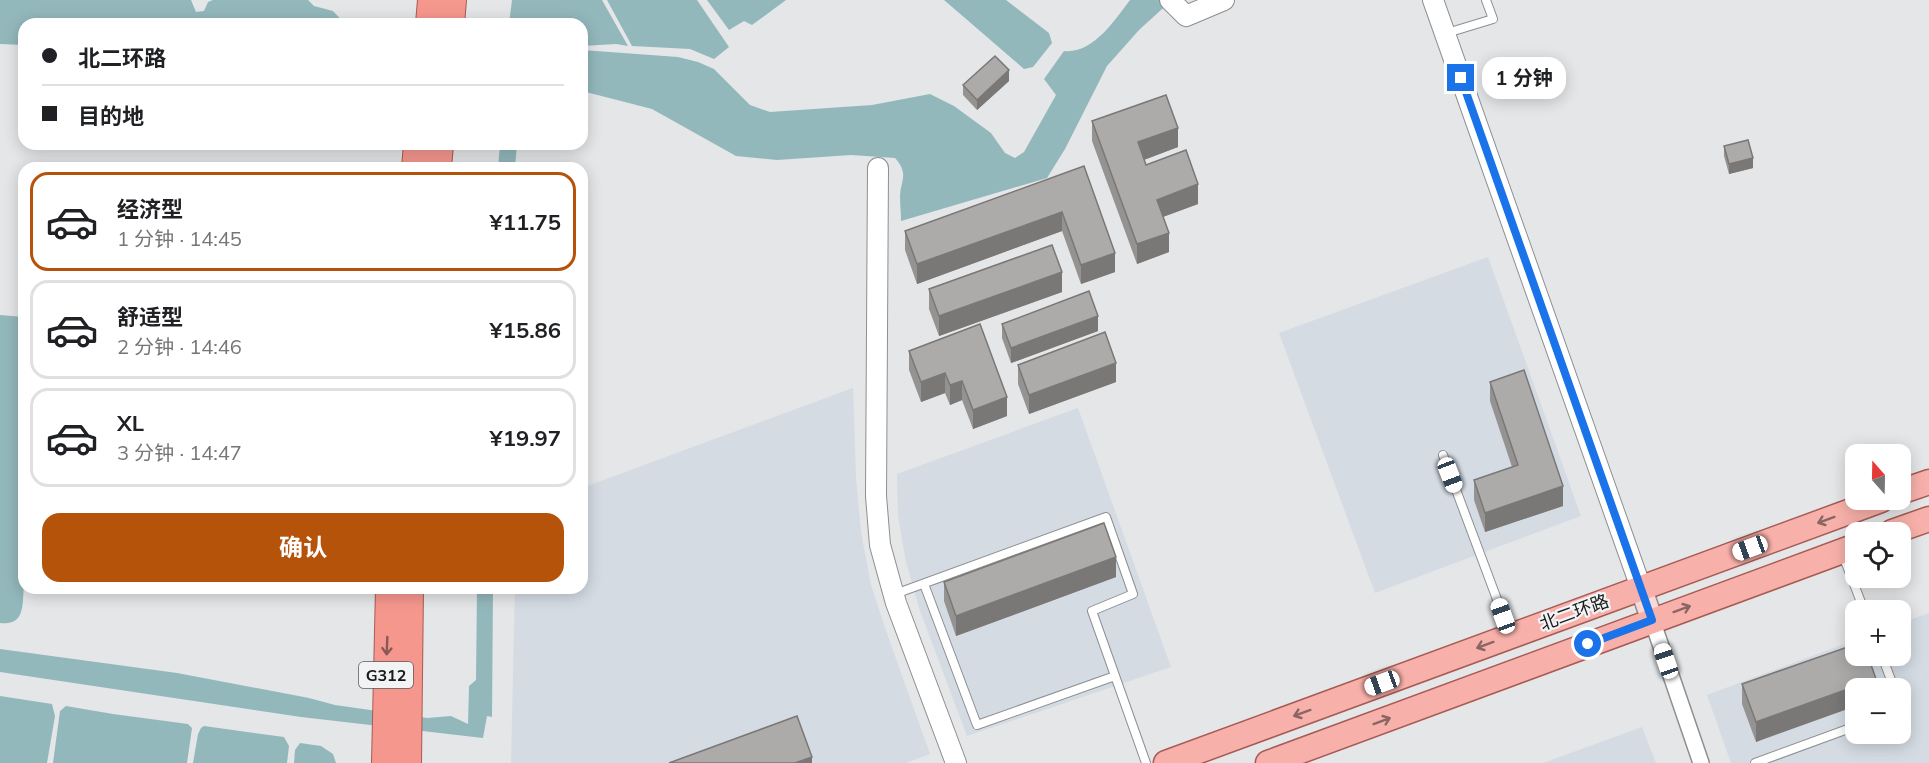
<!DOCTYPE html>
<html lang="zh">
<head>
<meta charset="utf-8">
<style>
	:root { --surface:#fff; --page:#f2f2f2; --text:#202124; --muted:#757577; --line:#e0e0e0; --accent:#b45309 }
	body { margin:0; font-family:Mulish,"Noto Sans SC",sans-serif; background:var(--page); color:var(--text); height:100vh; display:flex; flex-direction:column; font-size:22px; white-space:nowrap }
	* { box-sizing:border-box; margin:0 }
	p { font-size:20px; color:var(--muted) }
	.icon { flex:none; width:33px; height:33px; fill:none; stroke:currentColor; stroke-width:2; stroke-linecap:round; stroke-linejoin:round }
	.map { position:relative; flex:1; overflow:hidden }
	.panel { position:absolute; left:18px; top:162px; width:570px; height:432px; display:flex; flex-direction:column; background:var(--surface); border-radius:18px; box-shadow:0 3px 15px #0003 }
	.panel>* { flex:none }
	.banner { position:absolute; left:18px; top:18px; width:570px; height:132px; border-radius:18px; box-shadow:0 3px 15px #0003; display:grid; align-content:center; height:132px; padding:0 24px; background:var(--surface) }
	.needle { width:39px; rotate:340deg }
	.fabs { position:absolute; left:1845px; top:444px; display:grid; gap:12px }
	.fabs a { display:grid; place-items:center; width:66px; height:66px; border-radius:12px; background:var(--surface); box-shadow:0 3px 15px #0003; font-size:30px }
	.end { position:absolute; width:27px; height:27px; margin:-14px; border:8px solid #1a73e8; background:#fff; box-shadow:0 0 0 3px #fff }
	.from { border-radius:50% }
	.bubble { position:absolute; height:42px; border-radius:18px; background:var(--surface); box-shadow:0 3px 15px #0003; font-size:20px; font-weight:700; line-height:42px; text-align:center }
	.car { position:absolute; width:18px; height:36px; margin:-18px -9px; border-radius:8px; box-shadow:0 0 4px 2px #0007; background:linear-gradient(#fff 24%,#345 0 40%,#fff 0 76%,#345 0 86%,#fff 0) }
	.banner b { display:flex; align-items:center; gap:21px; height:57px; font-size:22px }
	.banner b+b { border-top:2px solid var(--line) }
	.banner i { width:15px; height:15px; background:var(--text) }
	ul { padding:10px 0 0; list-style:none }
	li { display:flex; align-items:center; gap:18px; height:99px; margin:0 12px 9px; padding:0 12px; border:3px solid var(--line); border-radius:18px }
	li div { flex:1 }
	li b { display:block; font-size:22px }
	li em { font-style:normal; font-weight:700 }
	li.on { border-color:var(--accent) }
	li>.icon { width:54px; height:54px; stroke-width:1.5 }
	.primary-button { display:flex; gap:12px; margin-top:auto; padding:12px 24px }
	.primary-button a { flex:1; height:69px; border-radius:18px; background:var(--accent); color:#fff; font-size:24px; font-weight:700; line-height:69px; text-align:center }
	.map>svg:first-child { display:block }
	.built { fill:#d4dbe3; fill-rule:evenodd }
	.water { fill:#93b8bc }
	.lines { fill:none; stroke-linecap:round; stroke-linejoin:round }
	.service-casing { stroke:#8d8f91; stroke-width:10 }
	.minor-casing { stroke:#8d8f91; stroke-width:18 }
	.tertiary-casing { stroke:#8d8f91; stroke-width:22 }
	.secondary-casing { stroke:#8d8f91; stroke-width:24 }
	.primary-casing { stroke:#a75b54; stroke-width:27 }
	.trunk-casing { stroke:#a75b54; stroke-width:28 }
	.service { stroke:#fff; stroke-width:8 }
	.minor { stroke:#fff; stroke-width:15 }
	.tertiary { stroke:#fff; stroke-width:20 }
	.secondary { stroke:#fbd8d5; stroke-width:21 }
	.primary { stroke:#f8b1aa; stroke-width:24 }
	.trunk { stroke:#f6978e; stroke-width:26 }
	.wall { fill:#959391 }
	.shaded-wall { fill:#797876 }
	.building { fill:#adaba9; stroke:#797876; stroke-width:1.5 }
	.oneway { stroke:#8a6663 }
	.oneway2 { stroke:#885955 }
	.route { stroke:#1a73e8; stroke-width:8 }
	.labels { text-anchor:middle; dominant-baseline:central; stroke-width:4.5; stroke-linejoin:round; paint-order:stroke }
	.shield { fill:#f1f3f5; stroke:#5b5c5d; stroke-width:1.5 }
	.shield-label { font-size:16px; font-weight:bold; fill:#1b1b1c }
	.street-label { font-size:18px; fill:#1b1b1c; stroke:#f1f3f5 }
</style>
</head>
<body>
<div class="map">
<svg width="1929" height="763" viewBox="0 0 1929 763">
	<rect width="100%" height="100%" fill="#e4e6e8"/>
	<!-- built -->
	<path class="built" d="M1488 257 1581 516 1375 593 1279 333Z
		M853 388 856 478 861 532 871 585 884 625 930 754 906 763H511L515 588H582V488Z
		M1078 408 1171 667 967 736 919 608 906 562 898 516 897 474Z
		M1929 613V763H1731L1707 695 1855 640 1856 656H1900L1901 623ZM1856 688H1900V734H1856Z
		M1642 727 1656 763H1543Z"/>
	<!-- water -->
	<path class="water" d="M0 0H191L196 12 204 11 208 2 213 0H308L314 6 333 11 345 24H24V45L0 44Z
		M512 0H602L628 46 616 44 582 46V24H509Z
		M607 0H697L729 47 714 59 690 49 632 46Z
		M707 0H786L752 25 744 21 729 30Z
		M944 0H1006L1049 33 1052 43 1033 67 1024 69Z
		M1130 0H1172L1139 30 1107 66 1065 149 1047 178 901 221C901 213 900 204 900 196 901 179 909 174 895 158L851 155 777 160 736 156 652 109 582 91V50L678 57 698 62 714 69 750 105 770 112 872 105 930 94 954 106 991 133 1005 153 1015 158 1024 152 1056 95 1044 79 1064 51C1093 54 1114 21 1130 0Z
		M500 144H517L515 168H498Z
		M0 315 24 317V585C22 604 26 626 0 623Z
		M477 588H493L492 717 487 716 483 738 301 717 0 672V649L177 673 309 698 335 705 427 718 451 716 468 724 469 686 476 680Z
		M0 696 52 704 55 716 47 763H0Z
		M66 706 113 714 188 724 192 728 187 763H53L60 711Z
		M204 726 284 737 289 746 287 763H193L198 734 201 728Z
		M300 743 321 746 333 754 336 763H294L295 750Z"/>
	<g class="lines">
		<defs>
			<path id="service" d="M1447 33 1493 19 1486 0
				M1443 455 1510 634
				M1842 553 1864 610
				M924 584 977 725 1115 676
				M895 594 1106 517 1133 594 1092 611 1146 763
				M1882 656 1894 688
				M1900 706V710
				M1755 763 1856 726"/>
			<path id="minor" d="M1652 620 1701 763"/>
			<path id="tertiary" d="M1170 0 1186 16 1224 0
				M1433 0 1641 588
				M878 168 876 496 880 545 896 603 956 763"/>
			<path id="secondary" d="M1641 588 1652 620"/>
			<path id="primary" d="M1900 492 1929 482
				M1892 532 1929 519
				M1166 763 1881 500
				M1268 763 1856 546"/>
			<path id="trunk" d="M429 24 431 0
				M451 24 453 0
				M415 168 417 144
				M438 168 440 144
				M385 763 389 588
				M408 763 410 588"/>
		</defs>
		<!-- service casing -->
		<use href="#service" class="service-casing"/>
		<!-- minor casing -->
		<use href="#minor" class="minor-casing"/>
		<!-- tertiary casing -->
		<use href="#tertiary" class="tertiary-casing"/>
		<!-- secondary casing -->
		<use href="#secondary" class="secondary-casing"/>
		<!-- primary casing -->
		<use href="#primary" class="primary-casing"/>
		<!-- trunk casing -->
		<use href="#trunk" class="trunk-casing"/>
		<!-- service -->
		<use href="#service" class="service"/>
		<!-- minor -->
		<use href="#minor" class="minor"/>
		<!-- tertiary -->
		<use href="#tertiary" class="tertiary"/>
		<!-- secondary -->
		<use href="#secondary" class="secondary"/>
		<!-- primary -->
		<use href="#primary" class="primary"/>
		<!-- trunk -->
		<use href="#trunk" class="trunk"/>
	</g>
	<!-- wall -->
	<path class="wall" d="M1009 81 977 110 963 95V85Z
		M1092 121 1178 147 1144 160 1146 165 1198 204 1163 217 1169 252 1137 264 1092 141Z
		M1724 146 1753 168 1729 174 1724 156Z
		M1084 166 1115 272 1081 284 1062 231 917 284 905 250V231Z
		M929 289 1062 292 939 336 929 309Z
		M980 324 1007 416 973 429 962 400 950 405 945 393 921 402 909 370V351Z
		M1002 324 1098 331 1011 363 1002 338Z
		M1018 365 1116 382 1029 414 1018 384Z
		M1490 382 1563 506 1485 532 1474 500V480L1512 467 1490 401Z
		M1116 577 956 636 944 601V582Z
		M1742 684 1876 688 1756 742 1742 704Z"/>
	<!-- shaded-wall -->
	<path class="shaded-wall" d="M1009 70V81L977 110V100Z
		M1178 128V147L1138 162V142Z
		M1753 158V168L1729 174V164Z
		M1198 184V204L1157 219V200Z
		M1062 212V231L917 284V264Z
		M1169 233V252L1137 264V244Z
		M1115 253V272L1081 284V265Z
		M1062 272V292L939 336V316Z
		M1098 316V331L1011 363V348Z
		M1116 363V382L1029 414V395Z
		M945 373V393L921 402V382Z
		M962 381V400L950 405V385Z
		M1007 397V416L973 429V410Z
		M1563 486V506L1485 532V513Z
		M1116 557V577L956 636V616Z
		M1876 679V688H1856V706L1756 742V722Z
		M812 757V763H795Z"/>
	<!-- building -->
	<path class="building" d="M995 56 1009 70 977 100 963 85Z
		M1166 95 1178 128 1138 142 1146 165 1186 150 1198 184 1157 200 1169 233 1137 244 1092 121Z
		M1748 140 1753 158 1729 164 1724 146Z
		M1084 166 1115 253 1081 265 1062 212 917 264 905 231Z
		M1052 245 1062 272 939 316 929 289Z
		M1089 291 1098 316 1011 348 1002 324Z
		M980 324 1007 397 973 410 962 381 950 385 945 373 921 382 909 351Z
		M1105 332 1116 363 1029 395 1018 365Z
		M1524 370 1563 486 1485 513 1474 480 1518 465 1490 382Z
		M1104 523 1116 557 956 616 944 582Z
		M1856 644V656H1868L1876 679 1756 722 1742 684Z
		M797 716 812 757 795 763H669Z"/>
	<!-- one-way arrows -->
	<defs><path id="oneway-shaft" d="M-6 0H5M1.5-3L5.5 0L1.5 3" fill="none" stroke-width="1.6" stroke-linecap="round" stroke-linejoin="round" transform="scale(1.5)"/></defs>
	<g class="oneway">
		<use href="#oneway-shaft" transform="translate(1826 520) rotate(160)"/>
		<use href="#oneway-shaft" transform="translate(1682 609) rotate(-20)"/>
		<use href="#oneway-shaft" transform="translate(1485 645) rotate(160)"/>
		<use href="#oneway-shaft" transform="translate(1302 713) rotate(160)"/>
		<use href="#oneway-shaft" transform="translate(1382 721) rotate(-20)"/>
	</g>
	<use class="oneway2" href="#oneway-shaft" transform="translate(387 646) rotate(92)"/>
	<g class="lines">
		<!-- route -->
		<path class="route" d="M1461 78 1652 620 1588 644"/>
	</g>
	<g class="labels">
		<!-- shield labels -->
		<rect class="shield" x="359" y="662" width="54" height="26" rx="4.5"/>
		<g class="shield-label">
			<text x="386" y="675">G312</text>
		</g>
		<!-- street labels -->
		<g class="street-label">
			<text transform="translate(1574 612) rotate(-20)">北二环路</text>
		</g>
	</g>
</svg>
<div class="fabs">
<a><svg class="needle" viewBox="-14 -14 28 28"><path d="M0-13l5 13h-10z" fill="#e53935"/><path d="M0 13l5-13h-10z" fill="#757577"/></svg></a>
<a><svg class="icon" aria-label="locate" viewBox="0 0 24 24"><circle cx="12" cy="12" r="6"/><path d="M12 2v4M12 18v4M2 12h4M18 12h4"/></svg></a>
<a>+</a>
<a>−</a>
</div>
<i class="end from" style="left:1588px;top:644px"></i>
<i class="end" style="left:1461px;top:78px"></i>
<div class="bubble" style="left:1482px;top:57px;width:84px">1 分钟</div>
<i class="car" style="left:1450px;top:475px;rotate:159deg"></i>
<i class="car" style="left:1750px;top:548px;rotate:250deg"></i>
<i class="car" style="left:1503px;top:616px;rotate:340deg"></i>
<i class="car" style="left:1666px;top:661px;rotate:341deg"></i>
<i class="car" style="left:1382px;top:683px;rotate:250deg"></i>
<div class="banner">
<b><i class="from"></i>北二环路</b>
<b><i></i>目的地</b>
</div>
<section class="panel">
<ul>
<li class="on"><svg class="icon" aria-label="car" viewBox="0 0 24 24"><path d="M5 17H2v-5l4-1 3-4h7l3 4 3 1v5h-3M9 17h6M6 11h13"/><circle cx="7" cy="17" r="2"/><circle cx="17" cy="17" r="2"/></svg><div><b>经济型</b><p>1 分钟 · 14:45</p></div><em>¥11.75</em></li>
<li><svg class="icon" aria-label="car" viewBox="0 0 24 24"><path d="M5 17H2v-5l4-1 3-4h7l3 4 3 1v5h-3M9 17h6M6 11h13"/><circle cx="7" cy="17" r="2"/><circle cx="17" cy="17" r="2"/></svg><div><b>舒适型</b><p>2 分钟 · 14:46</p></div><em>¥15.86</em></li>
<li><svg class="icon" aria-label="car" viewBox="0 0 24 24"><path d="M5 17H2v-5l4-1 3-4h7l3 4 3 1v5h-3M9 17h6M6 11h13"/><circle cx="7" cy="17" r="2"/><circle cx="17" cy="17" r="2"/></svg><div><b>XL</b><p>3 分钟 · 14:47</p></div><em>¥19.97</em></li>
</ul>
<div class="primary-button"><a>确认</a></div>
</section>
</div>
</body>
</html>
